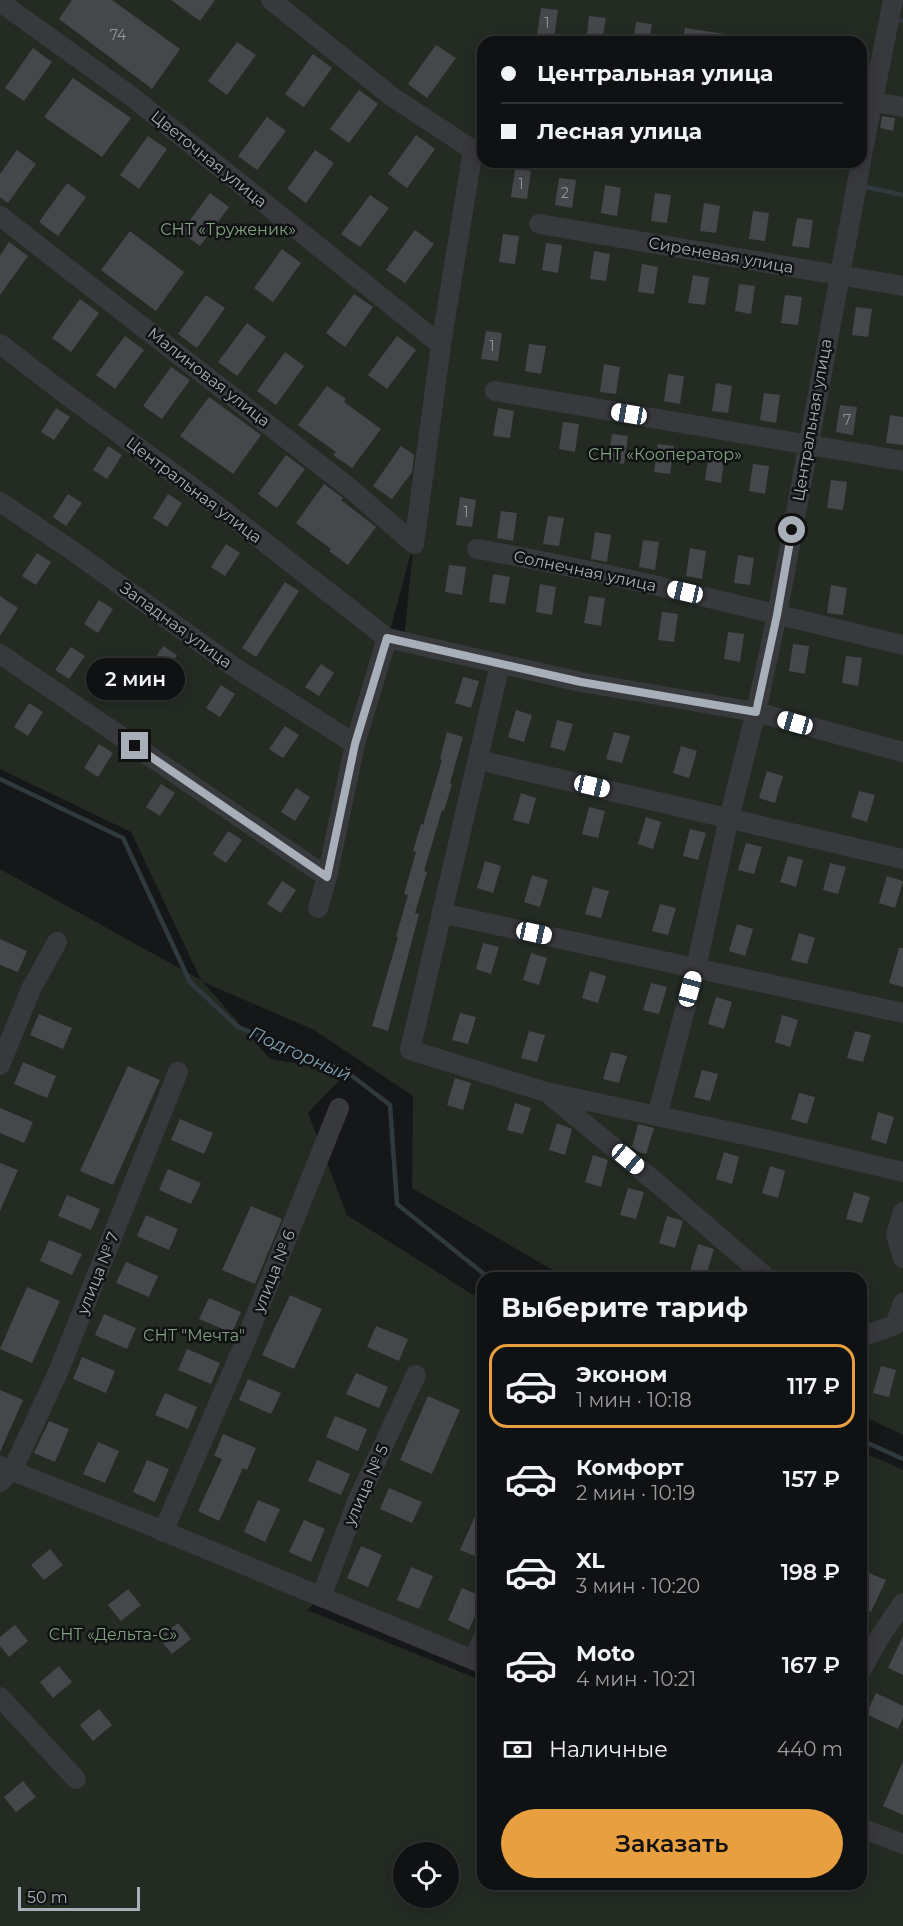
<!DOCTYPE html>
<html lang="ru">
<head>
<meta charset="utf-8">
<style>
	:root { --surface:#101112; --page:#191a1b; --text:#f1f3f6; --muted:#9c9d9f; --line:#303132; --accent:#e89f3f }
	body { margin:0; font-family:Montserrat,sans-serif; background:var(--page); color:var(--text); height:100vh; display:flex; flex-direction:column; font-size:22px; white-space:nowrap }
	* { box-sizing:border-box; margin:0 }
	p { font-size:20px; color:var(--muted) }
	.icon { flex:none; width:33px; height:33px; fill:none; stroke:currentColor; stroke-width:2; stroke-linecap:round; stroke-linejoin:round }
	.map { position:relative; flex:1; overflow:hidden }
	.drawer { position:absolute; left:477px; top:1272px; width:390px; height:618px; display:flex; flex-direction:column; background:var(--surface); border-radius:18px; box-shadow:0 3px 15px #0003,0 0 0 2px var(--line) }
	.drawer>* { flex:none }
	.guide { position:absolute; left:477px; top:36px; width:390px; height:132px; border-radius:18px; box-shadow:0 3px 15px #0003,0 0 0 2px var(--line); display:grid; align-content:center; height:132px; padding:0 24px; background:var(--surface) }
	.buttons { position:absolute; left:393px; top:1842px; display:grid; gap:12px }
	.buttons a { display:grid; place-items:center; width:66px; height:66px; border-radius:50%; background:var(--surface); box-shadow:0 3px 15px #0003,0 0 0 2px var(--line); font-size:30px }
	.scale { position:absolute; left:18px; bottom:15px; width:122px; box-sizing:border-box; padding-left:6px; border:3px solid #a9afb8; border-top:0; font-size:16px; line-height:21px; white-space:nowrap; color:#a9afb8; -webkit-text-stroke:4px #111213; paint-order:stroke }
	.end { position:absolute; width:27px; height:27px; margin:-14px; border:8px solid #a9afb8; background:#111; box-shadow:0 0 0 3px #111 }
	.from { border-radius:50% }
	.bubble { position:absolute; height:42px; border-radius:21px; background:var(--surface); box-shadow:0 3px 15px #0003,0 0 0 2px var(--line); font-size:20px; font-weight:600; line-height:42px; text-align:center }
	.car { position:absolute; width:18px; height:36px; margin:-18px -9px; border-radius:8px; box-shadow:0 0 4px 2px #0007; background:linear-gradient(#fff 24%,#345 0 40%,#fff 0 76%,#345 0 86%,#fff 0) }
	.guide b { display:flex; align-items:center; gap:21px; height:57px; font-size:22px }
	.guide b+b { border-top:2px solid var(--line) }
	.guide i { width:15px; height:15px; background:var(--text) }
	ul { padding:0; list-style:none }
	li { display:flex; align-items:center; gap:18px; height:84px; margin:0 12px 9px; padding:0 12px; border:3px solid transparent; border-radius:18px }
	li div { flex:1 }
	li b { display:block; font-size:22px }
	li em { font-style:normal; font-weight:600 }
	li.active { border-color:var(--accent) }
	li>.icon { width:54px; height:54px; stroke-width:1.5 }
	h2 { padding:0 24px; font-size:27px; line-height:72px }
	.pay { display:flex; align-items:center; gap:15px; height:66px; padding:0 24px; font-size:22px }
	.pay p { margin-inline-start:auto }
	.cta { display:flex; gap:12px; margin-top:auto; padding:12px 24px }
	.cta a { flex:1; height:69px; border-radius:36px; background:var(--accent); color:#111; font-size:24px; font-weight:600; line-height:69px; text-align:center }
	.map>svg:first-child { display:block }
	.green { fill:#232b23; fill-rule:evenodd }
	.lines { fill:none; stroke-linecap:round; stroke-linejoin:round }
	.stream { stroke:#2f393e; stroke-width:4.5 }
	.building { fill:#46474b }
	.street { stroke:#38393d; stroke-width:20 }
	.route { stroke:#a9afb8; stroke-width:8 }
	.labels { text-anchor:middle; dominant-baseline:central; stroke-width:5; stroke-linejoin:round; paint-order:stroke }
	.number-label { font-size:14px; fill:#90959d }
	.street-label { font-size:16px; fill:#a9afb8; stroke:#111213 }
	.park-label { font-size:16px; fill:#82a181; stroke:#111213 }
	.water-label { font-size:18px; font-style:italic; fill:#829fb1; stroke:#111213 }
</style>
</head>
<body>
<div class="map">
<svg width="903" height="1926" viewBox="0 0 903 1926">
	<rect width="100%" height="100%" fill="#161718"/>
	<!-- green -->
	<path class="green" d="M0 0H903V1435L861 1415V1278H566L412 1188 413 1096 314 1030 203 982 270 1059 347 1072 308 1113 347 1215 483 1301V1664L321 1597 307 1610 483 1681V1884H861V1833L903 1849V1926H0V869L201 980 131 832 0 769ZM483 42H861V162H483ZM412 549H413L403 649 388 638ZM404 1852H448V1898H404Z
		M861 1451 903 1470V1844L861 1828Z"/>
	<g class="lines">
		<!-- stream -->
		<path class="stream" d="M894 19 903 21
			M862 186 903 195
			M0 779 123 838 190 982 238 1027 347 1072 390 1105 397 1204 489 1278
			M861 1440 903 1459"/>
	</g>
	<!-- building -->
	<path class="building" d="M72 0H112L180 49 152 89 59 19Z
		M171 0H215L200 21Z
		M541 8 558 10 554 38 537 36Z
		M589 16 606 18 602 42H586Z
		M636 22 652 24 649 42H633Z
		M685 28 725 34 724 42H683Z
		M237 42 256 55 227 95 208 81Z
		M436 45 456 58 427 98 408 84Z
		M33 48 52 62 24 101 5 88Z
		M313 54 332 68 304 107 285 94Z
		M73 78 131 118 102 157 44 117Z
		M359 90 378 104 349 143 330 129Z
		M882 116 895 118 893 131 880 128Z
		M267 117 286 131 257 170 238 156Z
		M416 135 435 149 407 188 388 174Z
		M148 136 167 149 139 189 120 175Z
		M17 150 36 164 8 203 0 197V174Z
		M315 150 334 163 306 203 287 189Z
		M515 169 531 171 527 199 511 197Z
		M559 178 576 180 572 208 555 205Z
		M67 183 86 197 58 236 39 222Z
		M605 185 621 188 617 216 601 213Z
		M210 193 229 207 200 246 181 232Z
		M655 193 671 195 667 223 651 221Z
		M370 195 389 208 360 247 341 234Z
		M704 203 720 206 716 233 700 231Z
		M753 211 769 213 765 241 749 239Z
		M797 218 813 220 809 248 792 246Z
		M415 230 434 244 405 283 386 270Z
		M130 231 184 272 156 311 101 270Z
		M503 234 519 236 515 264 499 262Z
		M9 242 28 256 0 295V256Z
		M546 243 562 245 558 273 542 270Z
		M282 249 301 263 273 302 254 288Z
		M594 251 610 254 606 281 590 279Z
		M642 264 658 267 654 294 638 292Z
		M693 275 709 278 705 305 688 303Z
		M739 284 755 286 751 314 735 311Z
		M354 294 373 307 345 347 326 333Z
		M206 295 225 308 197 348 178 334Z
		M785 295 802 297 798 325 781 323Z
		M80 299 99 313 71 352 52 338Z
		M856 307 872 309 868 337 852 335Z
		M247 323 266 337 237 376 218 362Z
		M486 331 502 333 498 361 481 359Z
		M125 336 144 350 115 389 96 375Z
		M397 336 416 350 387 389 368 375Z
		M529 344 546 346 541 374 525 371Z
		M285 352 304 366 276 405 257 391Z
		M604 364 620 367 616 394 600 392Z
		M171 367 190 380 162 419 143 406Z
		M668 374 684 376 680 404 664 401Z
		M716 383 732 386 728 413 712 411Z
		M327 386 346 399 344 402 381 429 352 468 333 455 336 452 298 425Z
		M764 393 780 395 776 423 760 420Z
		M209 397 261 435 233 474 180 436Z
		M840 405 857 407 853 435 836 432Z
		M56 408 70 417 54 440 41 432Z
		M498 408 514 411 510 438 493 436Z
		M890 415 903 417V445L886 443Z
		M563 422 579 424 575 452 559 449Z
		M612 434 628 436 624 464 608 461Z
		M658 444 674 446 670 474 654 472Z
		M108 446 122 455 107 479 93 470Z
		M401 446 414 455 412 472 392 499 373 486Z
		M709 452 725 455 721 483 705 480Z
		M286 455 305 469 277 508 258 494Z
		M753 464 769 466 765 494 749 491Z
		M831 480 847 482 843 510 827 508Z
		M324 484 343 498 341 500 376 527 348 565 329 551 331 549 296 523Z
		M68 494 82 503 66 526 53 517Z
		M168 494 182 503 167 527 153 518Z
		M460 497 476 500 472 527 456 525Z
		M501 511 517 513 513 541 497 538Z
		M548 516 564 518 559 546 543 544Z
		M595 532 611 535 607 562 591 559Z
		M643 540 659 542 655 570 639 567Z
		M226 544 240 553 225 576 211 567Z
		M690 548 706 551 702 579 686 576Z
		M37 553 51 562 36 585 22 576Z
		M738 555 754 558 750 585 734 583Z
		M449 565 466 567 462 595 445 592Z
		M493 574 510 577 505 604 489 602Z
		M285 582 299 591 256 657 242 648Z
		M540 584 556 587 552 615 536 612Z
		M831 585 847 588 843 615 827 613Z
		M0 596 18 608 0 636Z
		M589 596 605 598 601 626 584 623Z
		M99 600 113 609 98 633 84 624Z
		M662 612 678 614 674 642 658 640Z
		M728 632 744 634 740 662 724 659Z
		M793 644 809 646 805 674 789 671Z
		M163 646 177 655 161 678 148 669Z
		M71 647 85 656 69 679 55 670Z
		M846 656 862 658 858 686 842 683Z
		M321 664 334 673 319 696 305 687Z
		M463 677 479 681 471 708 455 703Z
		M221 685 235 694 220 717 206 708Z
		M29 703 43 712 28 736 14 727Z
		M516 710 532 715 524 742 508 737Z
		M557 720 573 724 565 751 550 747Z
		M285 726 299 735 283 758 269 749Z
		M447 732 463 737 450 783 452 784 444 811 442 810 424 871 427 872 415 913 419 914 388 1031 372 1026 398 937H396L408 895 404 894 416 852 413 851 421 824 423 825 442 760 440 759Z
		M614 732 630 736 622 763 606 759Z
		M99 744 113 753 98 777 84 768Z
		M681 746 697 751 689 778 673 773Z
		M767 771 783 776 775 803 759 798Z
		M161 784 175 793 160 816 146 807Z
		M296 788 310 797 295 821 281 812Z
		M859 791 875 795 867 822 851 817Z
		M521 793 536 798 529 824 513 820Z
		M589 807 605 811 598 838 582 834Z
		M646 817 661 822 653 849 638 844Z
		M690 829 706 833 698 860 683 856Z
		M228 831 242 840 226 863 213 854Z
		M746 843 762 847 754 874 738 870Z
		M788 856 803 860 796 887 780 882Z
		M485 861 501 866 493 893 477 888Z
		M830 863 846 867 838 894 823 890Z
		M532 875 548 880 540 907 524 902Z
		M887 876 903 881 895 908 879 903Z
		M282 881 296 890 281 913 267 904Z
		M593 887 609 891 601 918 585 914Z
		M660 904 676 908 668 935 652 931Z
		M737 924 753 929 745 956 729 951Z
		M799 933 815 938 807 964 791 960Z
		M0 939 27 951 18 972 0 965Z
		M483 943 499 947 491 974 476 969Z
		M899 948H903V987L889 983Z
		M531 953 547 958 539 985 523 980Z
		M590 971 606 976 598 1003 582 998Z
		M651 983 667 987 659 1014 643 1010Z
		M716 997 732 1002 724 1029 708 1024Z
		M460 1013 476 1017 468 1044 452 1040Z
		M39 1014 72 1028 63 1049 30 1035Z
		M782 1015 798 1020 790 1047 775 1042Z
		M529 1031 545 1035 537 1062 521 1058Z
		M855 1031 871 1035 863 1062 847 1058Z
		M611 1052 627 1056 619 1083 603 1079Z
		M23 1062 56 1076 47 1098 14 1084Z
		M128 1066 160 1080 113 1185 80 1171Z
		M702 1070 718 1074 710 1101 694 1097Z
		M455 1078 471 1083 463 1110 447 1105Z
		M799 1093 815 1097 807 1124 791 1119Z
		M515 1103 531 1108 523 1134 507 1130Z
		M0 1108 33 1122 24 1143 0 1133Z
		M878 1112 894 1117 886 1144 871 1139Z
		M180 1119 213 1133 204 1154 171 1140Z
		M557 1123 572 1129 565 1155 549 1150Z
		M638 1124 654 1128 646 1154 638 1152 632 1147Z
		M724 1152 739 1157 732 1184 716 1179Z
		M593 1155 608 1160 601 1187 585 1182Z
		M0 1163 18 1170 0 1211Z
		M770 1166 785 1171 778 1198 762 1193Z
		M168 1169 201 1183 191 1204 159 1190Z
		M628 1188 644 1192 636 1219 620 1215Z
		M854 1192 870 1197 862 1223 846 1219Z
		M67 1195 100 1209 91 1230 58 1216Z
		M251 1206 282 1219 255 1284 222 1270Z
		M146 1215 178 1229 169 1250 137 1236Z
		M667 1216 683 1221 675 1248 659 1243Z
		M49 1240 82 1254 72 1275 40 1261Z
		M698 1244 714 1249 706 1276 690 1271Z
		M126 1262 158 1276 149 1297 116 1283Z
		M27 1287 60 1301 32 1363 0 1349Z
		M290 1295 322 1309 294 1369 262 1355Z
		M209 1298 241 1312 232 1333 199 1319Z
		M104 1314 136 1328 127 1349 95 1335Z
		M376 1326 408 1339 399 1361 367 1347Z
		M187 1349 220 1363 211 1384 178 1370Z
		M82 1357 115 1371 106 1393 73 1379Z
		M881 1366 896 1370 889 1397 873 1393Z
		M356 1373 388 1387 379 1408 346 1394Z
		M248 1379 281 1393 271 1414 239 1400Z
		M0 1390 23 1400 0 1452Z
		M165 1393 197 1407 188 1429 155 1415Z
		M428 1396 460 1410 432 1474 400 1460Z
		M335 1416 367 1429 358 1451 326 1437Z
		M49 1421 69 1429 55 1462 34 1453Z
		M223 1434 256 1448 247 1470 243 1468 219 1521 198 1511 222 1459 214 1456Z
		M98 1442 119 1451 105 1483 83 1474Z
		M147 1460 169 1469 155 1502 133 1492Z
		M317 1460 350 1474 341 1495 308 1481Z
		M389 1488 422 1502 412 1523 380 1509Z
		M483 1498V1559L460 1550Z
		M258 1500 280 1509 265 1542 244 1532Z
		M304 1520 325 1529 311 1562 289 1552Z
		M361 1546 382 1555 368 1587 347 1578Z
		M50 1549 63 1565 44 1580 31 1565Z
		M411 1567 433 1576 419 1609 397 1600Z
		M864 1571 886 1580 871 1612 861 1608V1578Z
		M462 1588 483 1597 469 1630 448 1620Z
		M128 1589 141 1605 121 1621 108 1605Z
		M178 1623 191 1639 172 1654 159 1638Z
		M15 1625 28 1641 9 1657 0 1646V1637Z
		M903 1636V1675L888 1668Z
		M59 1666 72 1682 53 1698 40 1682Z
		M876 1693 903 1706V1718L898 1729 866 1714Z
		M99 1709 112 1725 93 1741 80 1725Z
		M903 1761V1815L883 1806Z
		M23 1781 36 1797 16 1812 4 1797Z"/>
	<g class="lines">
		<!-- street -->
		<path class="street" d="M271 0 391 96 473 150 441 345 414 544
			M0 2 131 96 441 345
			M861 100 903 107
			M861 160 893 0
			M0 216 351 489 414 544
			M539 224 903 286
			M0 344 60 390 222 509 387 638 581 682 756 712 903 752
			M495 391 903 461
			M0 502 70 549 234 667 355 744
			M477 549C621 574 761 611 903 645
			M0 654 327 877
			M500 664 410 1050 546 1092 769 1140 903 1172
			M478 760 903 859
			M318 908 327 877 355 744 387 638
			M441 913 903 1013
			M0 1065 31 989 57 942
			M551 1096 664 1189 767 1278
			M657 1116 696 968 729 818 756 712 777 615 861 162
			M903 1212 896 1235 903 1258
			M861 1337 895 1325 903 1303
			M0 1466 139 1521 483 1664
			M0 1482 12 1471 59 1370 178 1072
			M163 1532 246 1340 339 1108
			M321 1597 357 1502 416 1375
			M474 1659 483 1638
			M861 1671 879 1638 903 1603
			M0 1697 76 1779
			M861 1828 903 1844"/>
	</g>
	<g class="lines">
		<!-- route -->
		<path class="route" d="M135 746 327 877 355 744 387 638 581 682 756 712 777 615 792 530"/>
	</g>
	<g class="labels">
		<!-- number labels -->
		<g class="number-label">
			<text x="547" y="23">1</text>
			<text x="118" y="35">74</text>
			<text x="521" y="184">1</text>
			<text x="565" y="193">2</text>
			<text x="492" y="346">1</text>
			<text x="847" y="420">7</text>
			<text x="466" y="512">1</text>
		</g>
		<!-- street labels -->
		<g class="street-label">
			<text transform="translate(209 159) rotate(39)">Цветочная улица</text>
			<text transform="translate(721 255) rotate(10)">Сиреневая улица</text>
			<text transform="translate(209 377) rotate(38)">Малиновая улица</text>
			<text transform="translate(812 420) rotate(-80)">Центральная улица</text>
			<text transform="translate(194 490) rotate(37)">Центральная улица</text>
			<text transform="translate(585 571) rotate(12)">Солнечная улица</text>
			<text transform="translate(176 625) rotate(36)">Западная улица</text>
			<text transform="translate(274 1271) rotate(-68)">улица № 6</text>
			<text transform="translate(98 1273) rotate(-68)">улица № 7</text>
			<text transform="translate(366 1485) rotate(-66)">улица № 5</text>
		</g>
		<!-- park labels -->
		<g class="park-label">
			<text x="228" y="229">СНТ «Труженик»</text>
			<text x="665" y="454">СНТ «Кооператор»</text>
			<text x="194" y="1335">СНТ "Мечта"</text>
			<text x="113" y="1634">СНТ «Дельта-С»</text>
		</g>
		<!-- water labels -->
		<g class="water-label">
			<text transform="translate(300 1054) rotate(24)">Подгорный</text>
		</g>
	</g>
</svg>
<div class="buttons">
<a><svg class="icon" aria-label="locate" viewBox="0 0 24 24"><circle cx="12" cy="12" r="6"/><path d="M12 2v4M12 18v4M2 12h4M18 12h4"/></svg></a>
</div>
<div class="scale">50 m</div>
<i class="end from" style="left:792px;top:530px"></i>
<i class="end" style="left:135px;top:746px"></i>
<div class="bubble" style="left:86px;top:658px;width:99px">2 мин</div>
<i class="car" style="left:629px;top:414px;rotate:280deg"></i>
<i class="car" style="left:685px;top:592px;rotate:283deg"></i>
<i class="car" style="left:795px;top:723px;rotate:286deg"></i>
<i class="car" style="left:592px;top:786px;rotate:103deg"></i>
<i class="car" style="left:534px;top:933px;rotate:102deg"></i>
<i class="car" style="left:690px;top:989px;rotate:15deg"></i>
<i class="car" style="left:628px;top:1159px;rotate:130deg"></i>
<div class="guide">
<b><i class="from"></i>Центральная улица</b>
<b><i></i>Лесная улица</b>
</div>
<section class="drawer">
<h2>Выберите тариф</h2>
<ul>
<li class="active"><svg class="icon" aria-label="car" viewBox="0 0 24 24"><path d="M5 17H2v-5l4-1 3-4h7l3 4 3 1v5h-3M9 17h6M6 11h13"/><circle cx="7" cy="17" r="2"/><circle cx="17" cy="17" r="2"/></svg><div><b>Эконом</b><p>1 мин · 10:18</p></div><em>117 ₽</em></li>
<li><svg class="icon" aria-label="car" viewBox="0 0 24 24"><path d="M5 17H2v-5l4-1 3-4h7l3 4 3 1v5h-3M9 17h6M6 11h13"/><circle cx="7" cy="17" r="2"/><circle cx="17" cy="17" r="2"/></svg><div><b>Комфорт</b><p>2 мин · 10:19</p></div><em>157 ₽</em></li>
<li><svg class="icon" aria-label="car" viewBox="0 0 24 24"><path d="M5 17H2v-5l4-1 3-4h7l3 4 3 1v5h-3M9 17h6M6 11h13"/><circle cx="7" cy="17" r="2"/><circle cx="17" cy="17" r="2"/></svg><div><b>XL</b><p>3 мин · 10:20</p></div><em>198 ₽</em></li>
<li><svg class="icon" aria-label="car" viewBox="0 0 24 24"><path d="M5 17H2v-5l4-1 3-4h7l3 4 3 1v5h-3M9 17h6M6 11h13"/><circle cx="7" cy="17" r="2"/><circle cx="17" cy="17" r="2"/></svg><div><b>Moto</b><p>4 мин · 10:21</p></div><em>167 ₽</em></li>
</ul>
<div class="pay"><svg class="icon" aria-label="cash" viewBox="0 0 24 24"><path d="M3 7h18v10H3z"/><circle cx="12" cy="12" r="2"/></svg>Наличные<p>440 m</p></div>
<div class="cta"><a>Заказать</a></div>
</section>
</div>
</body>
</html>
